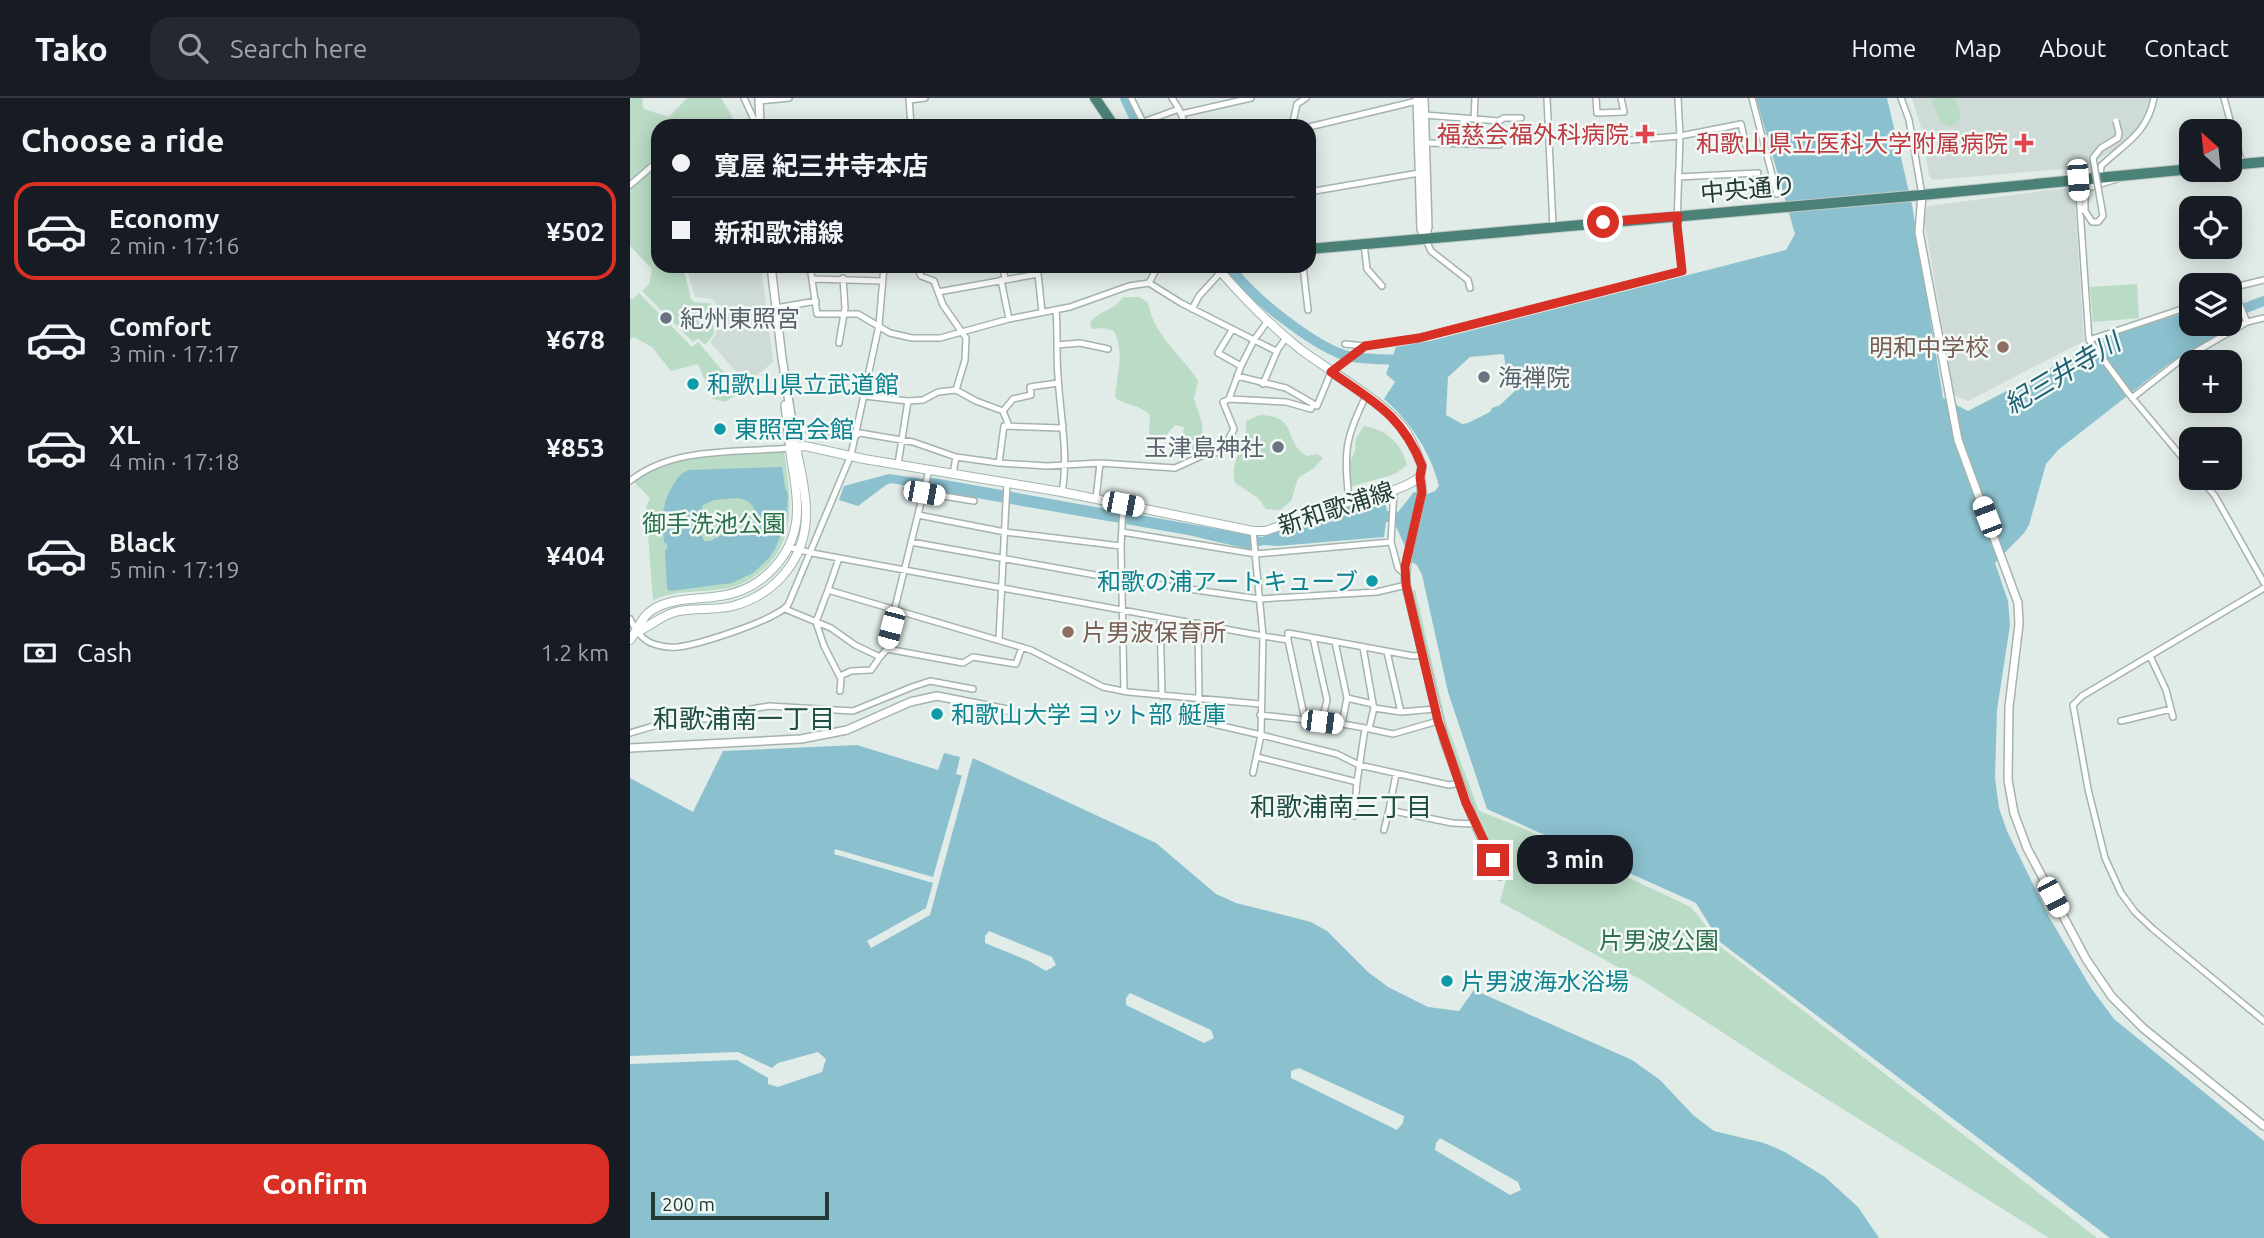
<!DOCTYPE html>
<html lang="en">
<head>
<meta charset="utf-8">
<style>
	:root { --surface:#171b24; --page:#242831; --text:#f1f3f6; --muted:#9ea1a6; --line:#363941; --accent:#d93025 }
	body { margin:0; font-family:Ubuntu,"Noto Sans JP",sans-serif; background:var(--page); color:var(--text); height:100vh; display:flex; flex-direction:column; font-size:26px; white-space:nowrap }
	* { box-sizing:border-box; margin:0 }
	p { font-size:23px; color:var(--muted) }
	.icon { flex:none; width:38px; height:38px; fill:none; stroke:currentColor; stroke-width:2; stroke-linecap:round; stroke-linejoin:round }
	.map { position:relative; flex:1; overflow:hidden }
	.drawer { display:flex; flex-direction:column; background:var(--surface); width:630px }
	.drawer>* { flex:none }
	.guide { position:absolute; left:21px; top:21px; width:665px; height:154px; border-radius:21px; box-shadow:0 4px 18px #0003; display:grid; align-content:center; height:154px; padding:0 21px; background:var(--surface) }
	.needle { width:46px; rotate:333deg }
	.controls { position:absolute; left:1549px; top:21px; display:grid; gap:14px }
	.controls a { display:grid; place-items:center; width:63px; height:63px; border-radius:14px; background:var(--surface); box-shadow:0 4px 18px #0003; font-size:35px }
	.scale { position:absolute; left:21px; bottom:18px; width:178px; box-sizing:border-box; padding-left:7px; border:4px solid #223b35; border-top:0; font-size:19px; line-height:24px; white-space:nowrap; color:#223b35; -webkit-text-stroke:5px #f1f8f5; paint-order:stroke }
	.end { position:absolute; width:32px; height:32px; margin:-16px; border:9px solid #d93025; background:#fff; box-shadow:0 0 0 4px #fff }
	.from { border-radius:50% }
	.bubble { position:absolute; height:49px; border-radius:21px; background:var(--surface); box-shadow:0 4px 18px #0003; font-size:23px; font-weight:700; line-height:49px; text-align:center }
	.car { position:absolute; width:21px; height:42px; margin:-21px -10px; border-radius:9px; box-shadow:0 0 5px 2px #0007; background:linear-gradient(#fff 24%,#345 0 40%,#fff 0 76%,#345 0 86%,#fff 0) }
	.guide b { display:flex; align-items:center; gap:24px; height:66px; font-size:26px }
	.guide b+b { border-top:2px solid var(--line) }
	.guide i { width:18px; height:18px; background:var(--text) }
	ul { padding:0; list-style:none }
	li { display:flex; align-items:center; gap:21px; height:98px; margin:0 14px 10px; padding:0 7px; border:4px solid transparent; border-radius:21px }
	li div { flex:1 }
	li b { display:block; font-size:26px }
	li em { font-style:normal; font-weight:700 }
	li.on { border-color:var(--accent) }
	li>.icon { width:63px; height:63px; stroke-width:1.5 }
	h2 { padding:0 21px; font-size:32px; line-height:84px }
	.pay { display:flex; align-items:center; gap:18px; height:77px; padding:0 21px; font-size:26px }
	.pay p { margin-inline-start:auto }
	.button { display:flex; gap:14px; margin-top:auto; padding:14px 21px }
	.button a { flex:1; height:80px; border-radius:21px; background:var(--accent); color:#fff; font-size:28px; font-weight:700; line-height:80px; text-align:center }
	header { display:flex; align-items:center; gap:42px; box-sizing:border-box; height:98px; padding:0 35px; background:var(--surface); border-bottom:2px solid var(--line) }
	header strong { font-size:33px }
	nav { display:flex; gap:38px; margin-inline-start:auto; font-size:24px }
	.search { width:490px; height:63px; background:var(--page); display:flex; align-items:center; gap:18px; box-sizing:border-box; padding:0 24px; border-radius:21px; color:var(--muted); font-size:26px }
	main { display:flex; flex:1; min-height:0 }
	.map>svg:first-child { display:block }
	.built { fill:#cfdbd6 }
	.green { fill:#badbc5 }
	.water { fill:#8bc0ce; fill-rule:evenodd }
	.pier { fill:#e1ebe7 }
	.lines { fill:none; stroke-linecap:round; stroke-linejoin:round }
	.river { stroke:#8bc0ce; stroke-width:10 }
	.minor-casing { stroke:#a4b3ae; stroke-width:8 }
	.tertiary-casing { stroke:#a4b3ae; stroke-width:10 }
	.secondary-casing { stroke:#a0b6af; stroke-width:10 }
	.trunk-casing { stroke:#c1c8c6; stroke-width:12 }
	.minor { stroke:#fff; stroke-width:5 }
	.tertiary { stroke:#fff; stroke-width:7 }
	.secondary { stroke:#fff; stroke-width:8 }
	.trunk { stroke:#4b8278; stroke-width:10 }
	.minor-bridge-casing { stroke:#a4b3ae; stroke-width:8; stroke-linecap:butt }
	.minor-bridge { stroke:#fff; stroke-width:5 }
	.route { stroke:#d93025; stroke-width:9 }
	.health-dot { fill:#e0444e; stroke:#f1f8f5; stroke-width:2.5 }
	.worship-dot { fill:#6b7280; stroke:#f1f8f5; stroke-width:2.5 }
	.education-dot { fill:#8d6e63; stroke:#f1f8f5; stroke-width:2.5 }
	.culture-dot { fill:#0f9aa8; stroke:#f1f8f5; stroke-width:2.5 }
	.labels { text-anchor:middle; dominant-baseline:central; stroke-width:5; stroke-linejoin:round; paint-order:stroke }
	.health-label { font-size:24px; fill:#be3a42; stroke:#f1f8f5; text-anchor:end }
	.street-label { font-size:24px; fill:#223b35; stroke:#f1f8f5 }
	.worship-label { font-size:24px; fill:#5b616d; stroke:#f1f8f5; text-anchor:start }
	.education-label { font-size:24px; fill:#785e54; stroke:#f1f8f5; text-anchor:end }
	.culture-label { font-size:24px; fill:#0d838f; stroke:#f1f8f5; text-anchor:start }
	.park-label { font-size:24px; fill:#2e704b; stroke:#f1f8f5 }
	.water-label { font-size:26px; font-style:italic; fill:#1f6174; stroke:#f1f8f5 }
	.neighbourhood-label { font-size:26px; fill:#1f4c43; stroke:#f1f8f5 }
</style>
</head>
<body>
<header>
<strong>Tako</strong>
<div class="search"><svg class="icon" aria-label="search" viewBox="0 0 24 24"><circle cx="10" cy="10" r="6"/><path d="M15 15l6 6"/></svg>Search here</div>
<nav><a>Home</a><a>Map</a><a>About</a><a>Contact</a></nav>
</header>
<main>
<section class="drawer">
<h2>Choose a ride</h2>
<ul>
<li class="on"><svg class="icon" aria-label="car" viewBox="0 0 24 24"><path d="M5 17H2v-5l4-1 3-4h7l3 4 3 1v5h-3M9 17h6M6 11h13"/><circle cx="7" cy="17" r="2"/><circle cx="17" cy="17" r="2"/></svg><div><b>Economy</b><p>2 min · 17:16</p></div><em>¥502</em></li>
<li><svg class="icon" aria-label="car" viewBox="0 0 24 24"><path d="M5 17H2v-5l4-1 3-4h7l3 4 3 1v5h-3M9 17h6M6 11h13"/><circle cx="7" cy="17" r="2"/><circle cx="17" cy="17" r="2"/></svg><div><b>Comfort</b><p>3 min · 17:17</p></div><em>¥678</em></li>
<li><svg class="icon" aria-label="car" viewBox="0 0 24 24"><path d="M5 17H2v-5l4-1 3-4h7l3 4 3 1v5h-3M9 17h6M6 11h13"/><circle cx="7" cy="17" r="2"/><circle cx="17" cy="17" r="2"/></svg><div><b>XL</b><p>4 min · 17:18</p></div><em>¥853</em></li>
<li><svg class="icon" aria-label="car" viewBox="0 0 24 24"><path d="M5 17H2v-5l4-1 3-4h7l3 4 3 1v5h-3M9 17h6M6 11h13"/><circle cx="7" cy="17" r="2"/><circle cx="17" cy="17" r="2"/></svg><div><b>Black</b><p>5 min · 17:19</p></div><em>¥404</em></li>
</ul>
<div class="pay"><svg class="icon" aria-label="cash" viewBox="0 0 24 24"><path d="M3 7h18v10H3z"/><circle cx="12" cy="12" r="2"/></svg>Cash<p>1.2 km</p></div>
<div class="button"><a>Confirm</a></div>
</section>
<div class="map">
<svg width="1634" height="1140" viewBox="0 0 1634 1140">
	<rect width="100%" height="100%" fill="#e1ebe7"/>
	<!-- built -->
	<path class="built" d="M1282 0H1521L1512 25 1501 39 1484 52 1454 69 1303 82 1299 78 1293 36Z
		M1444 89 1454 243 1338 303 1324 297 1294 121 1298 108Z
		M59 168H131L143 264 117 286 80 244 86 237V231L95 222 83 201 65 199 58 175Z"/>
	<!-- green -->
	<path class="green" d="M0 0H13L12 6 14 11 39 19 57 0H91L103 20 95 28H28V168H53L61 201 64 204 80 205 82 208 84 236 77 245 74 246 68 240 63 244 12 193 19 186 22 171 0 148Z
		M1301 0H1325L1331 17 1327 25 1321 29 1311 25Z
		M1507 186 1509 220 1463 224 1460 189Z
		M9 195 62 249 68 244 108 291 105 298 95 304 83 301 68 266 41 273 22 249 4 239 0 242V201H3Z
		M493 199H509L518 205C524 238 551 256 568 283L564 301 572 325 573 348 566 352H560L552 343 554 329 545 327 532 342H524L519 335 520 317C509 306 495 308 485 299 487 275 495 255 484 233L473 230 462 231 460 224C471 212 485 212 493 199Z
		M630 317C670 318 652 344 677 358L687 356 693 360 684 370 668 380 661 403 650 412 636 411 628 400 605 385C599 361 618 348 616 323Z
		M734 328C756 331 772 346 777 367L765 376 720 389 717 370 725 353 726 340Z
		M154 353C159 393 168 433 139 466 129 476 116 485 102 489 75 496 51 490 23 502L16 410 20 400 3 383C48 354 103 357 154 353Z
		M785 492 816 624 849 713 890 729 1061 809 1082 836 1087 846 1467 1140H1419L1152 973 1015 884 870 804 876 781 874 774 844 716 818 640 781 494Z"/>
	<!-- water -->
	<path class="water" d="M1126 0H1257L1282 107 1313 300 1338 313 1488 235 1561 213V226H1600L1601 200 1612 223 1538 266 1428 352 1416 366 1399 427 1394 435 1365 465 1378 503 1380 527 1367 612 1365 680 1369 710 1377 733 1419 819 1461 890 1484 921 1634 1043V1140H1480L1090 844 1066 805 857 711 818 594 792 477 787 467 782 464 764 424H756L754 439 648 448 633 447 618 451 558 437 261 385 256 387 228 408 209 402 214 388 259 376 293 381 304 380 632 439 708 411 754 400 757 413 768 414 784 394 797 396 805 393 809 388C801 355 780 323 754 301L765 284 756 276 766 249 800 243 1156 152 1165 136ZM872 256 874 257 877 278 881 279 887 291 870 307 862 310 860 314 838 325 832 326 816 317 818 279 840 259Z
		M152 369 155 390 158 396 156 425 145 451 139 460 123 475 102 485 40 493 37 491 35 453 38 448 34 444C32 423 31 406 43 387 48 380 50 375 59 372ZM107 400C122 402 128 411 124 426 109 439 110 431 96 435 87 438 84 444 74 443L66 425 73 407 84 402Z
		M227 647 308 672 314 655 330 659 326 676 337 679 343 660 526 745 586 796 606 805 681 824 697 833 738 874 758 889 798 909 829 913 844 892 1002 962 1030 982 1063 1017 1084 1033 1134 1045 1155 1054 1195 1079 1228 1109 1249 1140H0V680L63 714 93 653Z"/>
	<!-- pier -->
	<path class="pier" d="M332 677H338L300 817 241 850 237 843 296 810 303 785 204 756 205 751 303 779Z
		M359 833 422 859 426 867 416 873 399 863 355 845V838Z
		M500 895 581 932 584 940 574 945 496 907V900Z
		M108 954 142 970 148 965 188 954 196 961 192 974 148 989 138 986V980L107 962 0 966V958Z
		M669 970 774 1018 773 1025 767 1032 661 980V973Z
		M810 1040 888 1084 891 1092 880 1097 805 1052 806 1045Z"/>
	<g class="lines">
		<!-- river -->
		<path class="river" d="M495 0 508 28
			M604 174C624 201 680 244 711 256 726 262 755 261 771 262
			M1600 216 1634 203"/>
		<defs>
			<path id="minor" d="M114 0 127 28
				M279 0 281 28
				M501 0 515 28
				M542 0 549 11
				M917 0 923 129
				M966 0 967 15 994 14 991 0
				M1122 0 1147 96
				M1271 0 1279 22 1292 97
				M1594 0 1612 66
				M279 2 295 0
				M129 3 159 0
				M551 16 556 28
				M794 17 833 20 836 46 795 45
				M833 20 869 23V47L836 46
				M844 21 845 0
				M869 23 874 20H891
				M513 24 549 11 551 16 621 0
				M662 28 667 6 676 0
				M679 29 787 3
				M989 43 1050 38 1111 26 1116 48
				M1048 79 1128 75
				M1470 79 1471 68C1495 45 1517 36 1524 0
				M1448 82 1459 242 1499 296 1561 370
				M0 87 28 63
				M679 94 789 75
				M1455 113V98L1458 90 1490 80
				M795 140 801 153 838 182 840 190
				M734 146 737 171 752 188
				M180 168 187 216H228L260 235 282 240H310L379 221 440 209 499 188 519 185 528 168
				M287 168 291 178 304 183 313 207 336 240 335 262 326 292
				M373 168 375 181
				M673 168 678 212
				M184 181 252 183
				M371 182 379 221
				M519 185 551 205 624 242 637 224
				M1604 193 1617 224
				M308 194 408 176 412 214
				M1600 195 1609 188 1634 182
				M146 210 186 203
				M562 211 569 198 591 174
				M426 212C428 234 426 256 428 278 430 317 439 356 432 394
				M602 232 588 255 611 268
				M1459 242 1561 208
				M209 245 215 210 213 180
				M715 246 735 248 789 240 1052 173 1047 127 1050 38 1048 0
				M427 247 450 245 478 251
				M607 278 656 290 687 308 701 274 735 248
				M633 286 648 251 656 240
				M235 298 278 303 268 366
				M1502 300 1548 264 1617 224 1634 220
				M599 301 656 304 681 311 683 307
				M278 303 293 302 308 294 326 292 346 303 373 313
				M379 328 373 313 383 301 401 297 400 289 428 285
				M160 329 227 337 230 335 283 344 326 359
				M369 365 417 368 470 365 545 370 580 354 591 355 604 331 593 304 599 301 611 268 624 242 646 253 648 251
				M323 376 326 359 369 365 374 328 431 330 433 327
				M1570 380 1585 398 1634 485
				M0 383C43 348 108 355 160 350
				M277 392 344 403
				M466 401 470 365
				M719 403C714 355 714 342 736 298
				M493 406 491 448 494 592
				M288 417 375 434 491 448
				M623 433 633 538 631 637 707 656 729 667 819 687 829 685
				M492 434 626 456 761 444 764 392
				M281 444 482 480 629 501 747 494 776 487
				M761 444 768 470 775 476
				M158 449 182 455 633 538 658 542V535L783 558 792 557
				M209 460 198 492 401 552 473 589 498 594 630 606
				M1634 490 1452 598 1443 607 1458 691 1475 760 1491 795 1505 814 1523 831 1634 923
				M198 492 186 524 194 548 211 581 210 593
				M155 511 201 530 225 547 250 559 257 551 256 546 299 372
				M530 519 532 598
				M0 521C5 530 10 540 21 545 29 548 39 550 48 549 70 546 144 523 158 507L221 357 249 227 254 168
				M568 525 569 601 564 618 566 622 631 637 623 675
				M683 540 697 602 692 623
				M369 541 377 385
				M658 542 675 622
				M705 544 717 600 743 606 744 610 771 614
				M733 549 743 606
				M257 551 333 565 343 559 386 566 392 549
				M757 554 771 614 805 611
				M1520 558 1536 592 1543 619
				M210 578 221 573 241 572 250 559
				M630 617 712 626 717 600
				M1491 623 1541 611
				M735 630 763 636 808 623
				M739 631 744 610
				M0 635 44 622 95 620 116 612 139 608 223 613 282 589 300 583 343 591
				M627 659 727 684 735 630 712 626
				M766 676 759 712 822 725 845 726
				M724 718 727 684
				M754 732 759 712"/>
			<path id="tertiary" d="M129 0 130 28
				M787 0 791 131 795 140
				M794 0 798 129 795 139
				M1292 97 1289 134 1328 342 1388 505 1389 526 1379 609 1378 682 1384 715 1397 750 1456 861 1482 899 1513 930 1634 1028
				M141 168 152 260 166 349
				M155 307 160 350
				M0 650 171 641 217 632 280 604 307 598 377 612"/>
			<path id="secondary" d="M790 379C798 399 772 457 776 487L814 642 845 726 870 778
				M7 534C20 528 31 518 45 514 64 509 84 513 103 508 147 496 177 459 176 413 176 392 170 370 166 349
				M0 542C8 532 11 519 22 512 43 499 67 502 90 498 134 492 168 454 167 409 167 389 162 369 160 350L175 348 234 361 432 394 623 433H635C663 424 690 413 718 404 742 396 769 395 790 379L792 368C787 355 782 340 773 329 749 300 702 275 670 251 639 226 612 199 586 168"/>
			<path id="trunk" d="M465 0 484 28
				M1600 67 1634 64
				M679 151 1292 97 1561 71"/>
		</defs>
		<!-- minor casing -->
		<use href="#minor" class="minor-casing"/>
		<!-- tertiary casing -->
		<use href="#tertiary" class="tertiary-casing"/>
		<!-- secondary casing -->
		<use href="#secondary" class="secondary-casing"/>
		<!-- trunk casing -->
		<use href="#trunk" class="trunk-casing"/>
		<!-- minor -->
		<use href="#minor" class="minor"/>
		<!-- tertiary -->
		<use href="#tertiary" class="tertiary"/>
		<!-- secondary -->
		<use href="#secondary" class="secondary"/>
		<!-- trunk -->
		<use href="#trunk" class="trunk"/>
		<defs>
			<path id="minor-bridge" d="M1455 113 1462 124H1468L1473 118 1463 60 1471 50 1488 40 1489 35 1486 23"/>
		</defs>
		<!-- minor-bridge casing -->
		<use href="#minor-bridge" class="minor-bridge-casing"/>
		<!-- minor-bridge -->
		<use href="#minor-bridge" class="minor-bridge"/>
	</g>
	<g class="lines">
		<!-- route -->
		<path class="route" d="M863 762 836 705 808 623 776 487 775 469 792 394 790 379 792 368C772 317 744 304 701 274L735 248 789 240 1052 173 1047 127 1048 118 973 124"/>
	</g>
	<!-- markers -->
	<g class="health-dot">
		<path d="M1011.5 25.5h7v7h7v7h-7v7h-7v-7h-7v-7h7z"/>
		<path d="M1390.5 34.5h7v7h7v7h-7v7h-7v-7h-7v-7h7z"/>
	</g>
	<g class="worship-dot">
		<circle cx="36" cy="220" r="7"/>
		<circle cx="854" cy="279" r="7"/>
		<circle cx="648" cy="349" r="7"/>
	</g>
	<g class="education-dot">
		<circle cx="1373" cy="249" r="7"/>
		<circle cx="438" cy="534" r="7"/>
	</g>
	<g class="culture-dot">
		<circle cx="63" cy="286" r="7"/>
		<circle cx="90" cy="331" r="7"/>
		<circle cx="742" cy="483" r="7"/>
		<circle cx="307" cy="616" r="7"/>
		<circle cx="817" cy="883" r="7"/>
	</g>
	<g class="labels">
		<!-- health labels -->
		<g class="health-label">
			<text x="999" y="36">福慈会福外科病院</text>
			<text x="1378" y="45">和歌山県立医科大学附属病院</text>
		</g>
		<!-- street labels -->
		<g class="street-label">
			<text transform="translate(1118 91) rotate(-5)">中央通り</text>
			<text transform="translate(706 410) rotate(-18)">新和歌浦線</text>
		</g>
		<!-- worship labels -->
		<g class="worship-label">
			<text x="50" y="220">紀州東照宮</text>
			<text x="868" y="279">海禅院</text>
			<text x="634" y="349" text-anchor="end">玉津島神社</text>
		</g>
		<!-- education labels -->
		<g class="education-label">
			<text x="1359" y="249">明和中学校</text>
			<text x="452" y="534" text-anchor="start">片男波保育所</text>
		</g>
		<!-- culture labels -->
		<g class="culture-label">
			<text x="77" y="286">和歌山県立武道館</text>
			<text x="104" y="331">東照宮会館</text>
			<text x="728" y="483" text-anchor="end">和歌の浦アートキューブ</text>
			<text x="321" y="616">和歌山大学 ヨット部 艇庫</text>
			<text x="831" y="883">片男波海水浴場</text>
		</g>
		<!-- park labels -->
		<g class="park-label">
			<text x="84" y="425">御手洗池公園</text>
			<text x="1029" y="842">片男波公園</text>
		</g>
		<!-- water labels -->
		<g class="water-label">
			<text transform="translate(1432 275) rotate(-31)">紀三井寺川</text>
		</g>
		<!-- neighbourhood labels -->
		<g class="neighbourhood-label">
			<text x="114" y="620">和歌浦南一丁目</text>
			<text x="711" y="708">和歌浦南三丁目</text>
		</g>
	</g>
</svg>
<div class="controls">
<a><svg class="needle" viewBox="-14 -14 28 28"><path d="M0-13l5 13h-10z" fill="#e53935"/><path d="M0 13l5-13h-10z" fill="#9ea1a6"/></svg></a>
<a><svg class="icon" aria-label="locate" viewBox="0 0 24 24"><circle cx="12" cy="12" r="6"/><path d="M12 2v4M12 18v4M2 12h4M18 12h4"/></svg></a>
<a><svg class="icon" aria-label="layers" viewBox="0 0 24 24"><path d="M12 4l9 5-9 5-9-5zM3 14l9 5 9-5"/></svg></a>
<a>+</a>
<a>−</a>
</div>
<div class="scale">200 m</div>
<i class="end from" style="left:973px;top:124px"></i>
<i class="end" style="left:863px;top:762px"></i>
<div class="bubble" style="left:887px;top:737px;width:116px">3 min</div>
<i class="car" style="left:1448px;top:82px;rotate:176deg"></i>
<i class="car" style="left:294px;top:395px;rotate:100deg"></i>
<i class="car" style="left:493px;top:406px;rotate:101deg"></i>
<i class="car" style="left:1357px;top:419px;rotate:339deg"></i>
<i class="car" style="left:261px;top:530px;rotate:195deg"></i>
<i class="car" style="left:692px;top:624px;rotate:97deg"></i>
<i class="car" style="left:1423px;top:799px;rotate:152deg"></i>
<div class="guide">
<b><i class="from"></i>寛屋 紀三井寺本店</b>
<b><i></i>新和歌浦線</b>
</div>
</div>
</main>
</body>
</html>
